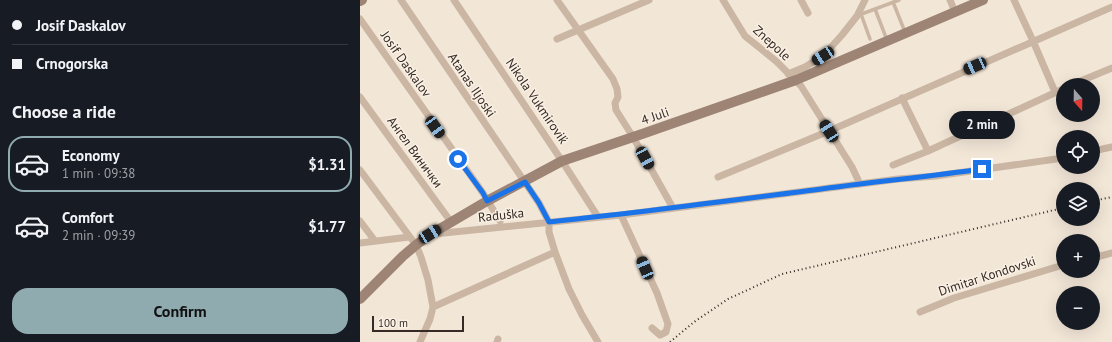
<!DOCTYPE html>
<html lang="en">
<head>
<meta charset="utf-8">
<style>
	:root { --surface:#171b24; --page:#20242c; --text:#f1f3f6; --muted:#9ea1a6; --line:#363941; --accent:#90abaf }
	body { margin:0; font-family:"PT Sans",sans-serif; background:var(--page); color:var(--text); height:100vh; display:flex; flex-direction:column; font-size:15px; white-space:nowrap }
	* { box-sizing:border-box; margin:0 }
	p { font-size:13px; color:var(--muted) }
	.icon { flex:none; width:22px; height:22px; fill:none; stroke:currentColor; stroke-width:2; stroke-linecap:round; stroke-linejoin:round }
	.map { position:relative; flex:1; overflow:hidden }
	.panel { display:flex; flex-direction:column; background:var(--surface); width:360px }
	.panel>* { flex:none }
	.guide { display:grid; align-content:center; height:88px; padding:0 12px; background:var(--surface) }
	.needle { width:26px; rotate:160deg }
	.tools { position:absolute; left:696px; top:78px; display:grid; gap:8px }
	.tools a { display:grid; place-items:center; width:44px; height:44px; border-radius:50%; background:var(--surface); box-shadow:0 4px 16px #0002; font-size:20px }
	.scale { position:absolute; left:12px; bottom:10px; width:92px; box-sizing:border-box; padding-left:4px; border:2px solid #352a25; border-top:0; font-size:11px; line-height:14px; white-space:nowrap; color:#352a25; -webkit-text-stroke:3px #faf0e3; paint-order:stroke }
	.end { position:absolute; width:18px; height:18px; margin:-9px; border:5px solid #1a73e8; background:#fff; box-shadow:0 0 0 2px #fff }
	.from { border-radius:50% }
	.bubble { position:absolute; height:28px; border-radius:14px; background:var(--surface); box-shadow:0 4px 16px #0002; font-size:13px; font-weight:700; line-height:28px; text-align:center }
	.car { position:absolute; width:12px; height:24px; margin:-12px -6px; border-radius:5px; box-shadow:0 0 3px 1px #0007; background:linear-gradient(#222 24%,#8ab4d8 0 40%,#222 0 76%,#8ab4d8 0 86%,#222 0) }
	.guide b { display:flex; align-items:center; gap:14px; height:38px; font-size:15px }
	.guide b+b { border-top:1px solid var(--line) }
	.guide i { width:10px; height:10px; background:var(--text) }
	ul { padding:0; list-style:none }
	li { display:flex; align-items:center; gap:12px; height:56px; margin:0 8px 6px; padding:0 4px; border:2px solid transparent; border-radius:16px }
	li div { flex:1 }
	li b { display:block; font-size:15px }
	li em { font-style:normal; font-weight:700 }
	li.current { border-color:var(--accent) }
	li>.icon { width:36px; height:36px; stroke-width:1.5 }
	h2 { padding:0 12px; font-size:18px; line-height:48px }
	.cta { display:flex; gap:8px; margin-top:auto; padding:8px 12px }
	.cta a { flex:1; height:46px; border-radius:16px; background:var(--accent); color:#111; font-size:16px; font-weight:700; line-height:46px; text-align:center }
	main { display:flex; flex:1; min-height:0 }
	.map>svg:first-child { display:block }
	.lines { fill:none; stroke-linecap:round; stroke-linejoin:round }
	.lane { stroke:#cab6a3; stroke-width:3.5 }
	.street { stroke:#cab6a3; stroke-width:7 }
	.secondary { stroke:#9e8474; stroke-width:10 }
	.rail { stroke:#352a25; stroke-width:2; stroke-dasharray:1 3; stroke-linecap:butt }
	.route { stroke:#1a73e8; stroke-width:5 }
	.labels { text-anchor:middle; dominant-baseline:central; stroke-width:3; stroke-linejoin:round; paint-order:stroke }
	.street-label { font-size:13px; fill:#352a25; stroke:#faf0e3 }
</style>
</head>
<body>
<main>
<section class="panel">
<div class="guide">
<b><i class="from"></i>Josif Daskalov</b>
<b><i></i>Crnogorska</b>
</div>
<h2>Choose a ride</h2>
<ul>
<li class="current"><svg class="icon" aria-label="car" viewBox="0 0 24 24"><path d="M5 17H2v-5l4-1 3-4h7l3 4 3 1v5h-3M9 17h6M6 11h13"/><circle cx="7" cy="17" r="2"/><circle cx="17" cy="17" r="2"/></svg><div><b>Economy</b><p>1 min · 09:38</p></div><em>$1.31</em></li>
<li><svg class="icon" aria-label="car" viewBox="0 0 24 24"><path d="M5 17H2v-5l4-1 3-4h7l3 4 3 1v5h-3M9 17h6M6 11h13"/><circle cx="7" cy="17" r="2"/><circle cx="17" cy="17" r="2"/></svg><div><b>Comfort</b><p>2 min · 09:39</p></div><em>$1.77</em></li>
</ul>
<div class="cta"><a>Confirm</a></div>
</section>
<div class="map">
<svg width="752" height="342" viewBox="0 0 752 342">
	<rect width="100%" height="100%" fill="#f2e6d7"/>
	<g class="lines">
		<!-- lane -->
		<path class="lane" d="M533 2 545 32
			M515 9 527 40
			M501 14 510 39
			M499 15 539 0"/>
		<!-- street -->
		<path class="street" d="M41 0 179 203 189 222V232L195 252 209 289 222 315 238 342
			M94 0 202 161 238 217
			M197 0 253 79 257 89 258 97 255 103 256 110 273 137 313 208
			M363 0 385 36 416 61 441 86 492 167 500 184
			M441 0 448 13
			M590 0 595 12
			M654 0 673 41 695 92
			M0 19 123 193 140 221
			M197 39 289 0
			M428 74 445 67 463 56 482 35 497 16 505 0
			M711 85 752 68
			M0 97 91 222
			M542 98 568 151
			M733 151 752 147
			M533 165 568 151 703 89
			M0 170 56 245 61 257 68 280 73 307 70 319 60 342
			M358 177 469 131 752 7
			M261 215 297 293 308 324 306 332 300 335 292 328
			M0 221 15 241
			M74 234 261 215 538 179 576 176 703 158
			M0 243 49 237
			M733 258 752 253
			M73 307 195 252
			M560 312 594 298 703 265
			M137 342 138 339"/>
		<!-- secondary -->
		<path class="secondary" d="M0 1 2 0
			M0 299 43 256 56 245 71 234 127 201 202 161 285 133 436 80 623 0"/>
		<!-- rail -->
		<path class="rail" d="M733 201 752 197
			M310 342 334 322 368 299 422 274 703 208"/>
	</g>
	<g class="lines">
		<!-- route -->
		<path class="route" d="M98 159 123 193 127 201 165 182 179 203 189 222C277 213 366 201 454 190 510 182 566 177 622 169"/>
	</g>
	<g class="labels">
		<!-- street labels -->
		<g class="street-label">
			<text transform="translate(412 43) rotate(42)">Znepole</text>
			<text transform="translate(46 64) rotate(55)">Josif Daskalov</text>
			<text transform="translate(112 85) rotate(56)">Atanas Iljoski</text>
			<text transform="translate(177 101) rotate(56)">Nikola Vukmiroviḱ</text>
			<text transform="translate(295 116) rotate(-19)">4 Juli</text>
			<text transform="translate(55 152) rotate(54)">Ангел Винички</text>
			<text transform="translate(141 215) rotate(-6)">Raduška</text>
			<text transform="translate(627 276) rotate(-18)">Dimitar Kondovski</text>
		</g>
	</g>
</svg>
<div class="tools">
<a><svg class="needle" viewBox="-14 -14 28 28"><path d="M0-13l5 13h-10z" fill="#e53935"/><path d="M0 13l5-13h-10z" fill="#9ea1a6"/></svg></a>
<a><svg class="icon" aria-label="locate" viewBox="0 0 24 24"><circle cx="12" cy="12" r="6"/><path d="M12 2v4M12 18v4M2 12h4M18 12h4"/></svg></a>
<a><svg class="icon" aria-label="layers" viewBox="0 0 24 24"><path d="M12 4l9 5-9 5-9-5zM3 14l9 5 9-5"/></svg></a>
<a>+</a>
<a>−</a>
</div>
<div class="scale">100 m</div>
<i class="end from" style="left:98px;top:159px"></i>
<i class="end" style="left:622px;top:169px"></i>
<div class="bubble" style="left:589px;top:111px;width:66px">2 min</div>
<i class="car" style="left:463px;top:56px;rotate:237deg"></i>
<i class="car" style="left:615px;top:66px;rotate:246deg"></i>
<i class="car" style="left:75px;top:127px;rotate:144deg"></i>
<i class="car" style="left:469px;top:131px;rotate:327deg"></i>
<i class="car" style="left:285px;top:158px;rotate:151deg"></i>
<i class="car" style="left:70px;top:234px;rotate:58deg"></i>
<i class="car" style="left:285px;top:268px;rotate:337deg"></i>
</div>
</main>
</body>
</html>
